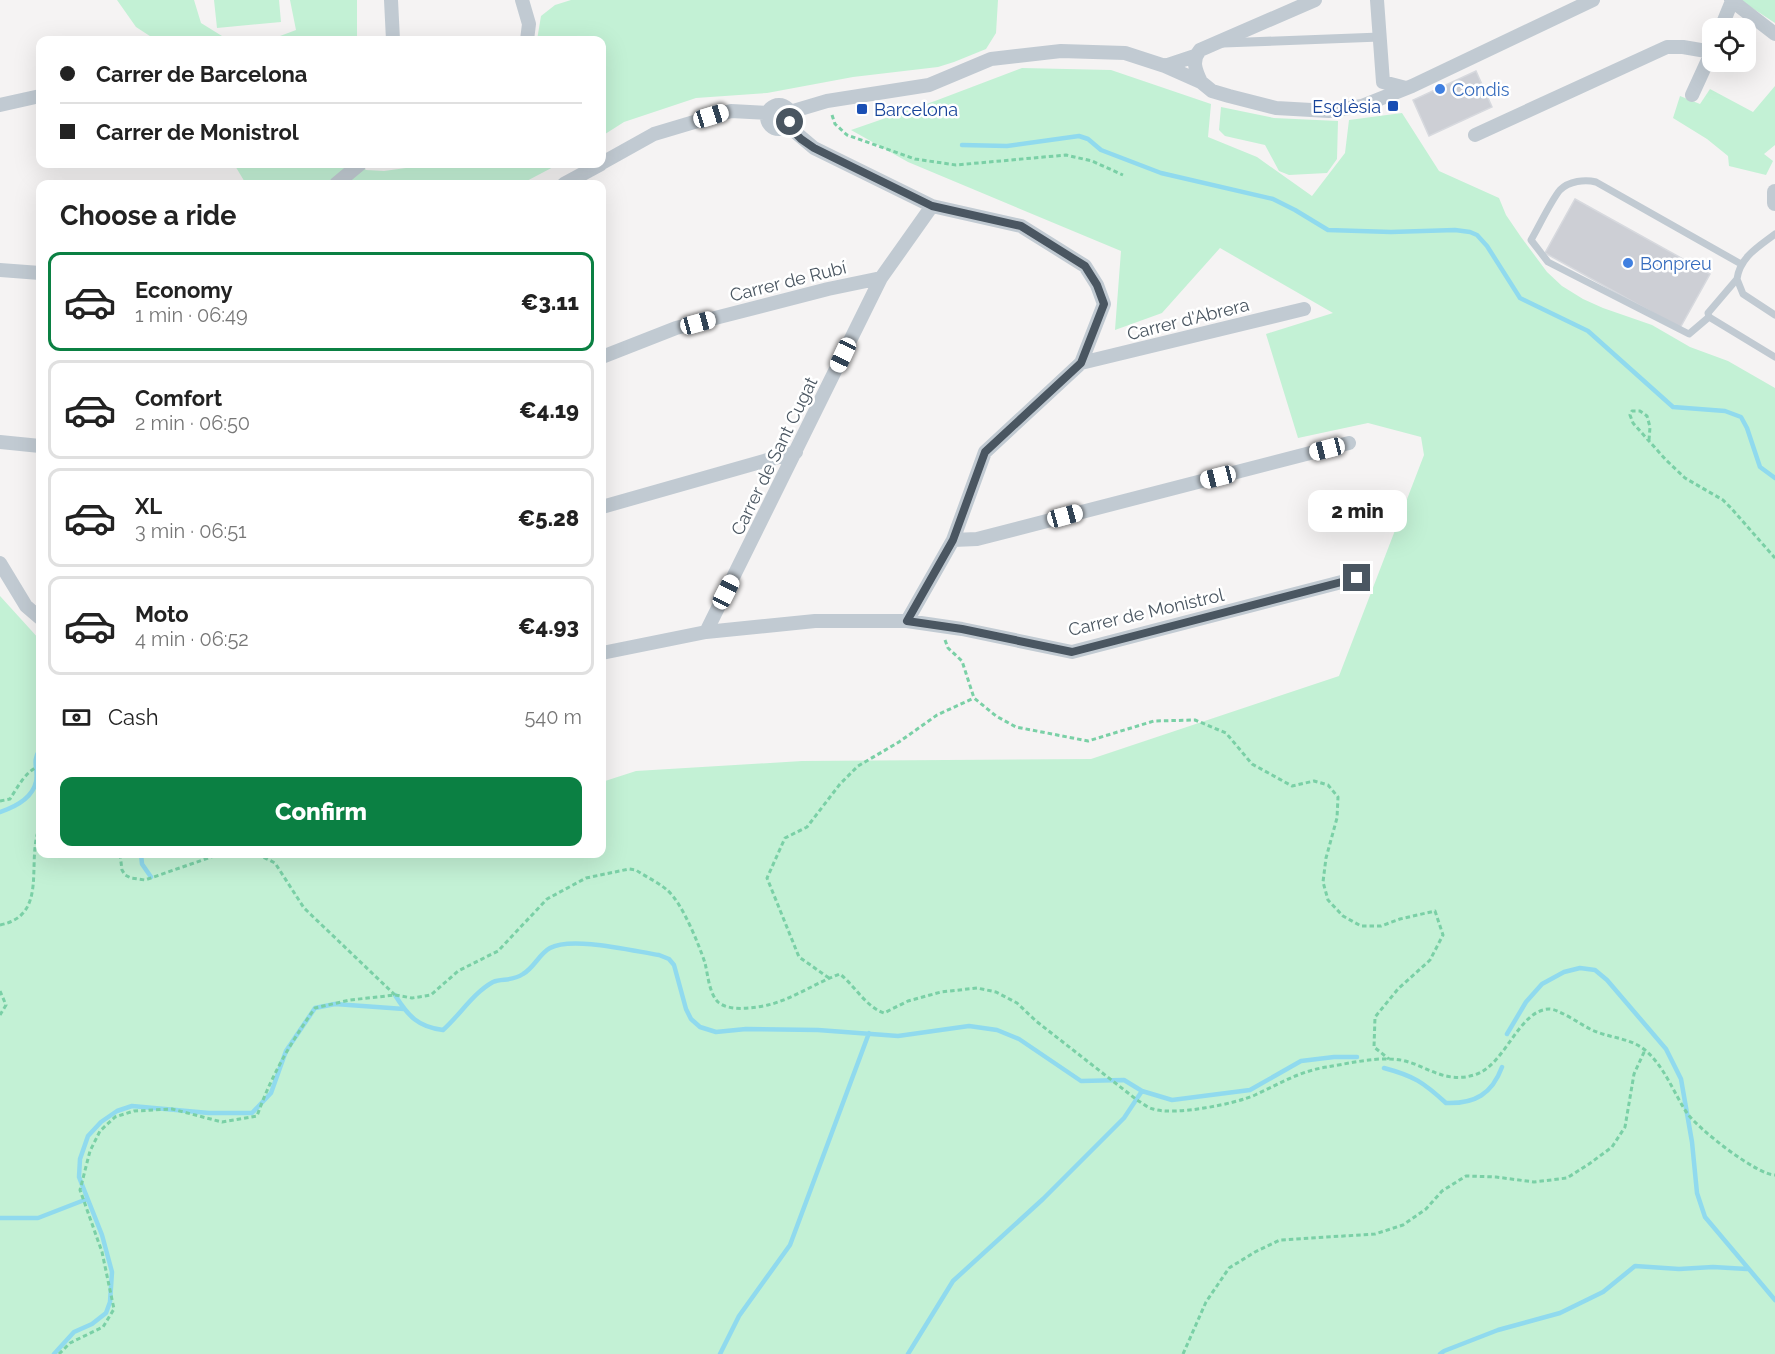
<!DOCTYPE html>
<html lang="en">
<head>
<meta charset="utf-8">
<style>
	:root { --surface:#fff; --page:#f6f6f6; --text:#222; --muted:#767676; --line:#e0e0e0; --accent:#0b8043 }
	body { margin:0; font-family:Raleway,sans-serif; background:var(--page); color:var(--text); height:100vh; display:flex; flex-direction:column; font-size:22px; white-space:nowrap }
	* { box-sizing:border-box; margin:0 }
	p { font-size:20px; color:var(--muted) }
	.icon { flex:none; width:33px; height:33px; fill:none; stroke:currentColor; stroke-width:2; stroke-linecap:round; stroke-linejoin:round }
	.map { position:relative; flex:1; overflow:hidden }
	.panel { position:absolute; left:36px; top:180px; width:570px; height:678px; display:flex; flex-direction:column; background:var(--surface); border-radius:12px; box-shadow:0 6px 24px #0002 }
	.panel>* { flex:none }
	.guide { position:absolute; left:36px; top:36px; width:570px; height:132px; border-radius:12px; box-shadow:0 6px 24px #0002; display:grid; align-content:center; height:132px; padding:0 24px; background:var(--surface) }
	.fabs { position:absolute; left:1702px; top:18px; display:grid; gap:12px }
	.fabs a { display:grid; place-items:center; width:54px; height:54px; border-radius:12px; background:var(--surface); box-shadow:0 6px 24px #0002; font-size:30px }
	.end { position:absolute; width:27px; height:27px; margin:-14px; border:8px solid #4a5661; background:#fff; box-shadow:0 0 0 3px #fff }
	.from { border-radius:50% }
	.bubble { position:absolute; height:42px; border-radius:12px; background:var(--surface); box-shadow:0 6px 24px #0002; font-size:20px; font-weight:800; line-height:42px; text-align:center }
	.car { position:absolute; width:18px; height:36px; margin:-18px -9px; border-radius:8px; box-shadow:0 0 4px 2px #0007; background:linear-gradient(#fff 24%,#345 0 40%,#fff 0 76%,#345 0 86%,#fff 0) }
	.guide b { display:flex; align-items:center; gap:21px; height:57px; font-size:22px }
	.guide b+b { border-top:2px solid var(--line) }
	.guide i { width:15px; height:15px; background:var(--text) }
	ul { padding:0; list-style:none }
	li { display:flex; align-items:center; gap:18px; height:99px; margin:0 12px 9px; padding:0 12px; border:3px solid var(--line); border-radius:12px }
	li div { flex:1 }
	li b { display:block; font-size:22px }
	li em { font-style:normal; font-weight:800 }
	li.on { border-color:var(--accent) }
	li>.icon { width:54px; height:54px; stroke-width:1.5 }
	h2 { padding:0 24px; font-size:27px; line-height:72px }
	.pay { display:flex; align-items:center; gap:15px; height:66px; padding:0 24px; font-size:22px }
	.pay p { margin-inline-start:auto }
	.button { display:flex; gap:12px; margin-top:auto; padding:12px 24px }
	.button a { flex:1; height:69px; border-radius:12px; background:var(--accent); color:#fff; font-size:24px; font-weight:800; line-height:69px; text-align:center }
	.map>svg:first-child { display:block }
	.green { fill:#c3f1d5 }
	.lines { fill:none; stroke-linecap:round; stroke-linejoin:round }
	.stream { stroke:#90daee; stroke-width:4.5 }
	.building { fill:#cdcfd5; stroke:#d7d9de; stroke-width:1.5 }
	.path { stroke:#7ad0a6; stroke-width:3; stroke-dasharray:4.5 3; stroke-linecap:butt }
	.service { stroke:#c1cad2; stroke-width:7 }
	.pedestrian { stroke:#c1cad2; stroke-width:9 }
	.minor { stroke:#c1cad2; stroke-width:14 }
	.tertiary { stroke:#c1cad2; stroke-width:16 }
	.route { stroke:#4a5661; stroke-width:8 }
	.shop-dot { fill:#3f7fe0; stroke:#fff; stroke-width:2 }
	.transit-dot { fill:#1a4fb4; stroke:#fff; stroke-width:2 }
	.labels { text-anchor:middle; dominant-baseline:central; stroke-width:5; stroke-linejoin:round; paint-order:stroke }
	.shop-label { font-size:18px; fill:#366cbe; stroke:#fff; text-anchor:start }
	.transit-label { font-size:18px; fill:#164399; stroke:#fff; text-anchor:end }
	.street-label { font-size:18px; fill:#4a5661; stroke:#fff }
</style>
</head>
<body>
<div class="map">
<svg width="1775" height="1354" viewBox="0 0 1775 1354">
	<rect width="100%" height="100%" fill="#f5f3f3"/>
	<!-- green -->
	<path class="green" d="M117 0H194L201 23 222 36 241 40H156L136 27Z
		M214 0H279L281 22 217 28Z
		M290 0H357V40H259L272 39 296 30Z
		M571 0H998L996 33 986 49 954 62 938 67 853 77 767 93 696 98 624 122 602 136V40H537L541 16 555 5Z
		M1740 0H1775V23Z
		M1022 68 1111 70 1211 104 1208 137 1257 157 1312 196 1345 153 1349 120 1402 113 1439 171 1499 198 1506 215 1521 237 1547 272 1562 286 1583 299 1603 308 1652 325 1690 347 1728 361 1775 388V1354H0V596L40 640V854H602V782L636 771 802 761 1091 759 1339 676 1424 455 1421 437 1368 423 1298 438 1266 334 1333 313 1220 248 1162 313 1115 330 1121 251 908 162 851 130 935 101Z
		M1775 86V145L1764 154 1773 161 1766 175 1729 166 1728 156 1707 139 1673 118 1680 96 1700 104 1710 89 1753 112Z
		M1221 107 1274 118 1338 121 1337 159 1327 173 1289 175 1279 171 1265 145 1225 136 1219 130Z
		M234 164H360L366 170 384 171 435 164H559L521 184H246Z"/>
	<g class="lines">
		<!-- stream -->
		<path class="stream" d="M962 145 1007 146 1079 136 1088 139 1101 150 1161 173 1273 199 1295 210 1328 230 1391 232 1455 230 1470 232 1477 235 1487 246 1520 298 1588 331 1673 407 1725 411 1741 417 1747 428 1760 467 1775 478
			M0 812C15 807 32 799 36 782 39 769 31 763 40 749
			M141 854 142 864 151 877
			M395 995C408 1016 418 1027 443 1030 460 1015 473 993 493 982 502 978 511 982 523 974 534 968 539 954 550 948 572 936 633 951 659 955L669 959 674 965 686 1009 691 1019 700 1027 716 1032 746 1029 818 1030 898 1036 969 1026 997 1030 1019 1039 1081 1081 1124 1080 1142 1091 1172 1100 1250 1090 1301 1061 1334 1057H1357
			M1507 1034 1526 1002 1542 984 1564 972 1580 968 1595 970 1607 980 1666 1049 1681 1079 1692 1142 1697 1193 1705 1217 1775 1300
			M1384 1068C1414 1076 1423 1082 1446 1103 1475 1104 1492 1094 1502 1067
			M0 1218H38L87 1199
			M54 1354 74 1332 92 1324 106 1313 110 1302 112 1272 102 1235 79 1177 80 1159 88 1136 101 1122 117 1111 132 1106 209 1113H252L271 1093 286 1051 315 1008 335 1004 404 1009
			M720 1354 739 1316 790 1245 869 1033
			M908 1354 953 1281 1043 1199 1124 1118 1142 1091
			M1440 1354 1444 1351 1498 1330 1560 1313 1603 1292 1635 1266 1679 1269 1713 1267 1747 1269"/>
	</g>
	<!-- building -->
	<path class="building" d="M1476 71 1492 107 1429 136 1413 100Z
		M1575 199 1710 274 1680 328 1545 253Z"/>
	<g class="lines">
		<!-- path -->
		<path class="path" d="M832 115 835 124 847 135 915 159 956 165 1066 155 1092 161 1123 175
			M1649 440 1650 427 1647 416 1640 411H1632L1630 415 1633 423 1666 460 1685 478 1723 500 1731 508 1775 558
			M945 640 948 648 962 661 974 698 996 716 1016 727 1088 741 1154 721 1195 720 1226 733 1252 764 1292 786 1314 781 1328 785 1338 797 1337 818 1326 858 1323 882 1328 900 1343 916 1361 926H1381L1400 919 1435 911 1443 935 1430 960 1398 989 1375 1017 1374 1047 1389 1059
			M0 801 10 799C17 788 27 769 40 766
			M120 854 122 870 125 875 131 878 145 880 220 854
			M257 854 275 863 304 908 395 995
			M0 925C50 915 25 861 40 826
			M829 978 799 957 767 878 785 838 807 827 840 784 858 766 899 742 937 715 974 698
			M0 991 6 1005 0 1015
			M59 1354 70 1343 103 1327 114 1309 102 1252 80 1190 90 1151 100 1131 115 1117 134 1111 172 1109 222 1122 257 1116C271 1076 291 1042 315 1008L350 1000 395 995 412 998 431 995 458 971 498 951 547 899 586 878 629 869 636 870C646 877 658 882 667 890 682 902 699 945 705 963 708 975 709 993 718 1002 729 1012 755 1008 768 1005 793 999 815 983 840 974 855 986 866 1007 884 1013L908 1001 941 992 977 988 996 992 1017 1003 1036 1021 1137 1100C1142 1103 1148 1108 1153 1109 1174 1116 1235 1104 1255 1095 1279 1084 1300 1071 1327 1067 1345 1064 1372 1058 1390 1059 1422 1059 1441 1087 1477 1074 1506 1063 1519 1010 1549 1009 1559 1009 1580 1024 1590 1029 1607 1038 1629 1037 1645 1050 1665 1067 1673 1092 1687 1113 1698 1129 1757 1175 1775 1175
			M1183 1354 1206 1302 1229 1268 1255 1252 1280 1240 1375 1234 1403 1225 1426 1209 1442 1191 1466 1176 1496 1177 1534 1182 1567 1178 1589 1164 1612 1147 1625 1127 1634 1074 1645 1050"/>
		<!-- service -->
		<path class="service" d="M1775 234C1758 247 1740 257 1737 279L1743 294 1775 315
			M1737 279 1708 313 1709 317 1775 357
			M1709 317 1689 334 1548 262 1531 240C1538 228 1552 199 1560 190 1569 181 1585 179 1596 182L1741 264"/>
		<!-- pedestrian -->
		<path class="pedestrian" d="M1223 43 1380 37"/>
		<!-- minor -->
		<path class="minor" d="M391 0 393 40
			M522 0 529 24 527 40
			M1377 0 1383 82 1406 88
			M1731 0 1775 34
			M1721 28 1732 1
			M1165 66 1195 56
			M1201 82C1196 71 1191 61 1200 50L1315 0
			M1692 95 1713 49
			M767 117a12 12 0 1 1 24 0a12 12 0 1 1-24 0Z
			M0 105 40 96
			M790 112 827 101 929 85 991 59 1061 51 1125 53 1165 66 1201 82 1212 91 1229 96 1276 108 1329 111 1362 106 1412 86 1593 0
			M788 126 814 148 932 206 1021 226 1085 266 1097 285 1104 304 1081 363 985 452 953 540 907 621
			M1475 135 1667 47H1683L1712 52
			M602 163 654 134 731 111 767 113
			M336 184 360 164
			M564 184 601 164
			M0 270 40 273
			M602 357 676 328 828 289 881 278
			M1081 363 1304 309
			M0 442 40 446
			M602 507 796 452
			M953 540 977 539 1349 443
			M0 563 26 606 40 618
			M706 632 815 621H907L962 629 1072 652 1357 578
			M602 653 706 632 881 278 932 206"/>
		<!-- tertiary -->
		<path class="tertiary" d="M1775 192V203"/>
	</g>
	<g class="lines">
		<!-- route -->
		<path class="route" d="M790 122 788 126 801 139 814 148 932 206 1021 226 1085 266 1097 285 1104 304 1081 363 985 452 953 540 907 621 962 629 1072 652 1357 578"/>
	</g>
	<!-- markers -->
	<g class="shop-dot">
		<circle cx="1440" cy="89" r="6"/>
		<circle cx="1628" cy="263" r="6"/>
	</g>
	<g class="transit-dot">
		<rect x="1387" y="100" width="12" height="12" rx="3"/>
		<rect x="856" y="103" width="12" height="12" rx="3"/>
	</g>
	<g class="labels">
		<!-- shop labels -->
		<g class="shop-label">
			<text x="1452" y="89">Condis</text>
			<text x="1640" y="263">Bonpreu</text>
		</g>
		<!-- transit labels -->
		<g class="transit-label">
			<text x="1381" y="106">Esglèsia</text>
			<text x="874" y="109" text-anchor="start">Barcelona</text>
		</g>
		<!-- street labels -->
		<g class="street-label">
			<text transform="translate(788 281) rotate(-14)">Carrer de Rubí</text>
			<text transform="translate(1188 319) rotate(-14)">Carrer d'Abrera</text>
			<text transform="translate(774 456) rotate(-64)">Carrer de Sant Cugat</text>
			<text transform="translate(1146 612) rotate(-13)">Carrer de Monistrol</text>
		</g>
	</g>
</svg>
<div class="fabs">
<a><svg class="icon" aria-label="locate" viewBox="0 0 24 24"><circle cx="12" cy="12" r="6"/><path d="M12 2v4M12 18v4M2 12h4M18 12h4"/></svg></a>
</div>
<i class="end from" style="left:790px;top:122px"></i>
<i class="end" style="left:1357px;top:578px"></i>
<div class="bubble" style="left:1308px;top:490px;width:99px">2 min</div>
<i class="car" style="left:711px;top:116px;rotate:73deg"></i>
<i class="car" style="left:698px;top:323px;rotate:75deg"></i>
<i class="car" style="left:843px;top:355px;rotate:205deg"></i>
<i class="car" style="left:1327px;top:449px;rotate:256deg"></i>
<i class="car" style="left:1218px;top:477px;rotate:256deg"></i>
<i class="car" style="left:1065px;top:516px;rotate:75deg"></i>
<i class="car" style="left:726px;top:592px;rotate:27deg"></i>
<div class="guide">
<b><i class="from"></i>Carrer de Barcelona</b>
<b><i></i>Carrer de Monistrol</b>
</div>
<section class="panel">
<h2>Choose a ride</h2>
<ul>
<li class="on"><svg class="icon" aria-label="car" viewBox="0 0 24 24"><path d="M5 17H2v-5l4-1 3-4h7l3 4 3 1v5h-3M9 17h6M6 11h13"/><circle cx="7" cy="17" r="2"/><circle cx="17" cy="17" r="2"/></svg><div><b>Economy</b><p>1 min · 06:49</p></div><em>€3.11</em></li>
<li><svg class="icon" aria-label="car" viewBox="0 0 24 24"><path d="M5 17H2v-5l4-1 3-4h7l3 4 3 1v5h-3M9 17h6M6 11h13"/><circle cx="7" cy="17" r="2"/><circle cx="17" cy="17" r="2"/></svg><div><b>Comfort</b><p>2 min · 06:50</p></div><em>€4.19</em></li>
<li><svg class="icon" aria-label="car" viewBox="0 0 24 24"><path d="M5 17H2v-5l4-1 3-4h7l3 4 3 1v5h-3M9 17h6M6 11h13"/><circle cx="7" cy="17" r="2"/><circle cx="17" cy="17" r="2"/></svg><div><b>XL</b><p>3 min · 06:51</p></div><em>€5.28</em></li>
<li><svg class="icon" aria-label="car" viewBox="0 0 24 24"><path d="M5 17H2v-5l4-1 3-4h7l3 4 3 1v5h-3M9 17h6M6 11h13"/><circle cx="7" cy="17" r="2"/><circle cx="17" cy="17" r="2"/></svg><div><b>Moto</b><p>4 min · 06:52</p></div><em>€4.93</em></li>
</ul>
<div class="pay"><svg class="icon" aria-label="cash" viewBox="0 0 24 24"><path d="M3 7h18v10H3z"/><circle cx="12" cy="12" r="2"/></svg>Cash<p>540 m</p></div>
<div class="button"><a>Confirm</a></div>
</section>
</div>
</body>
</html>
